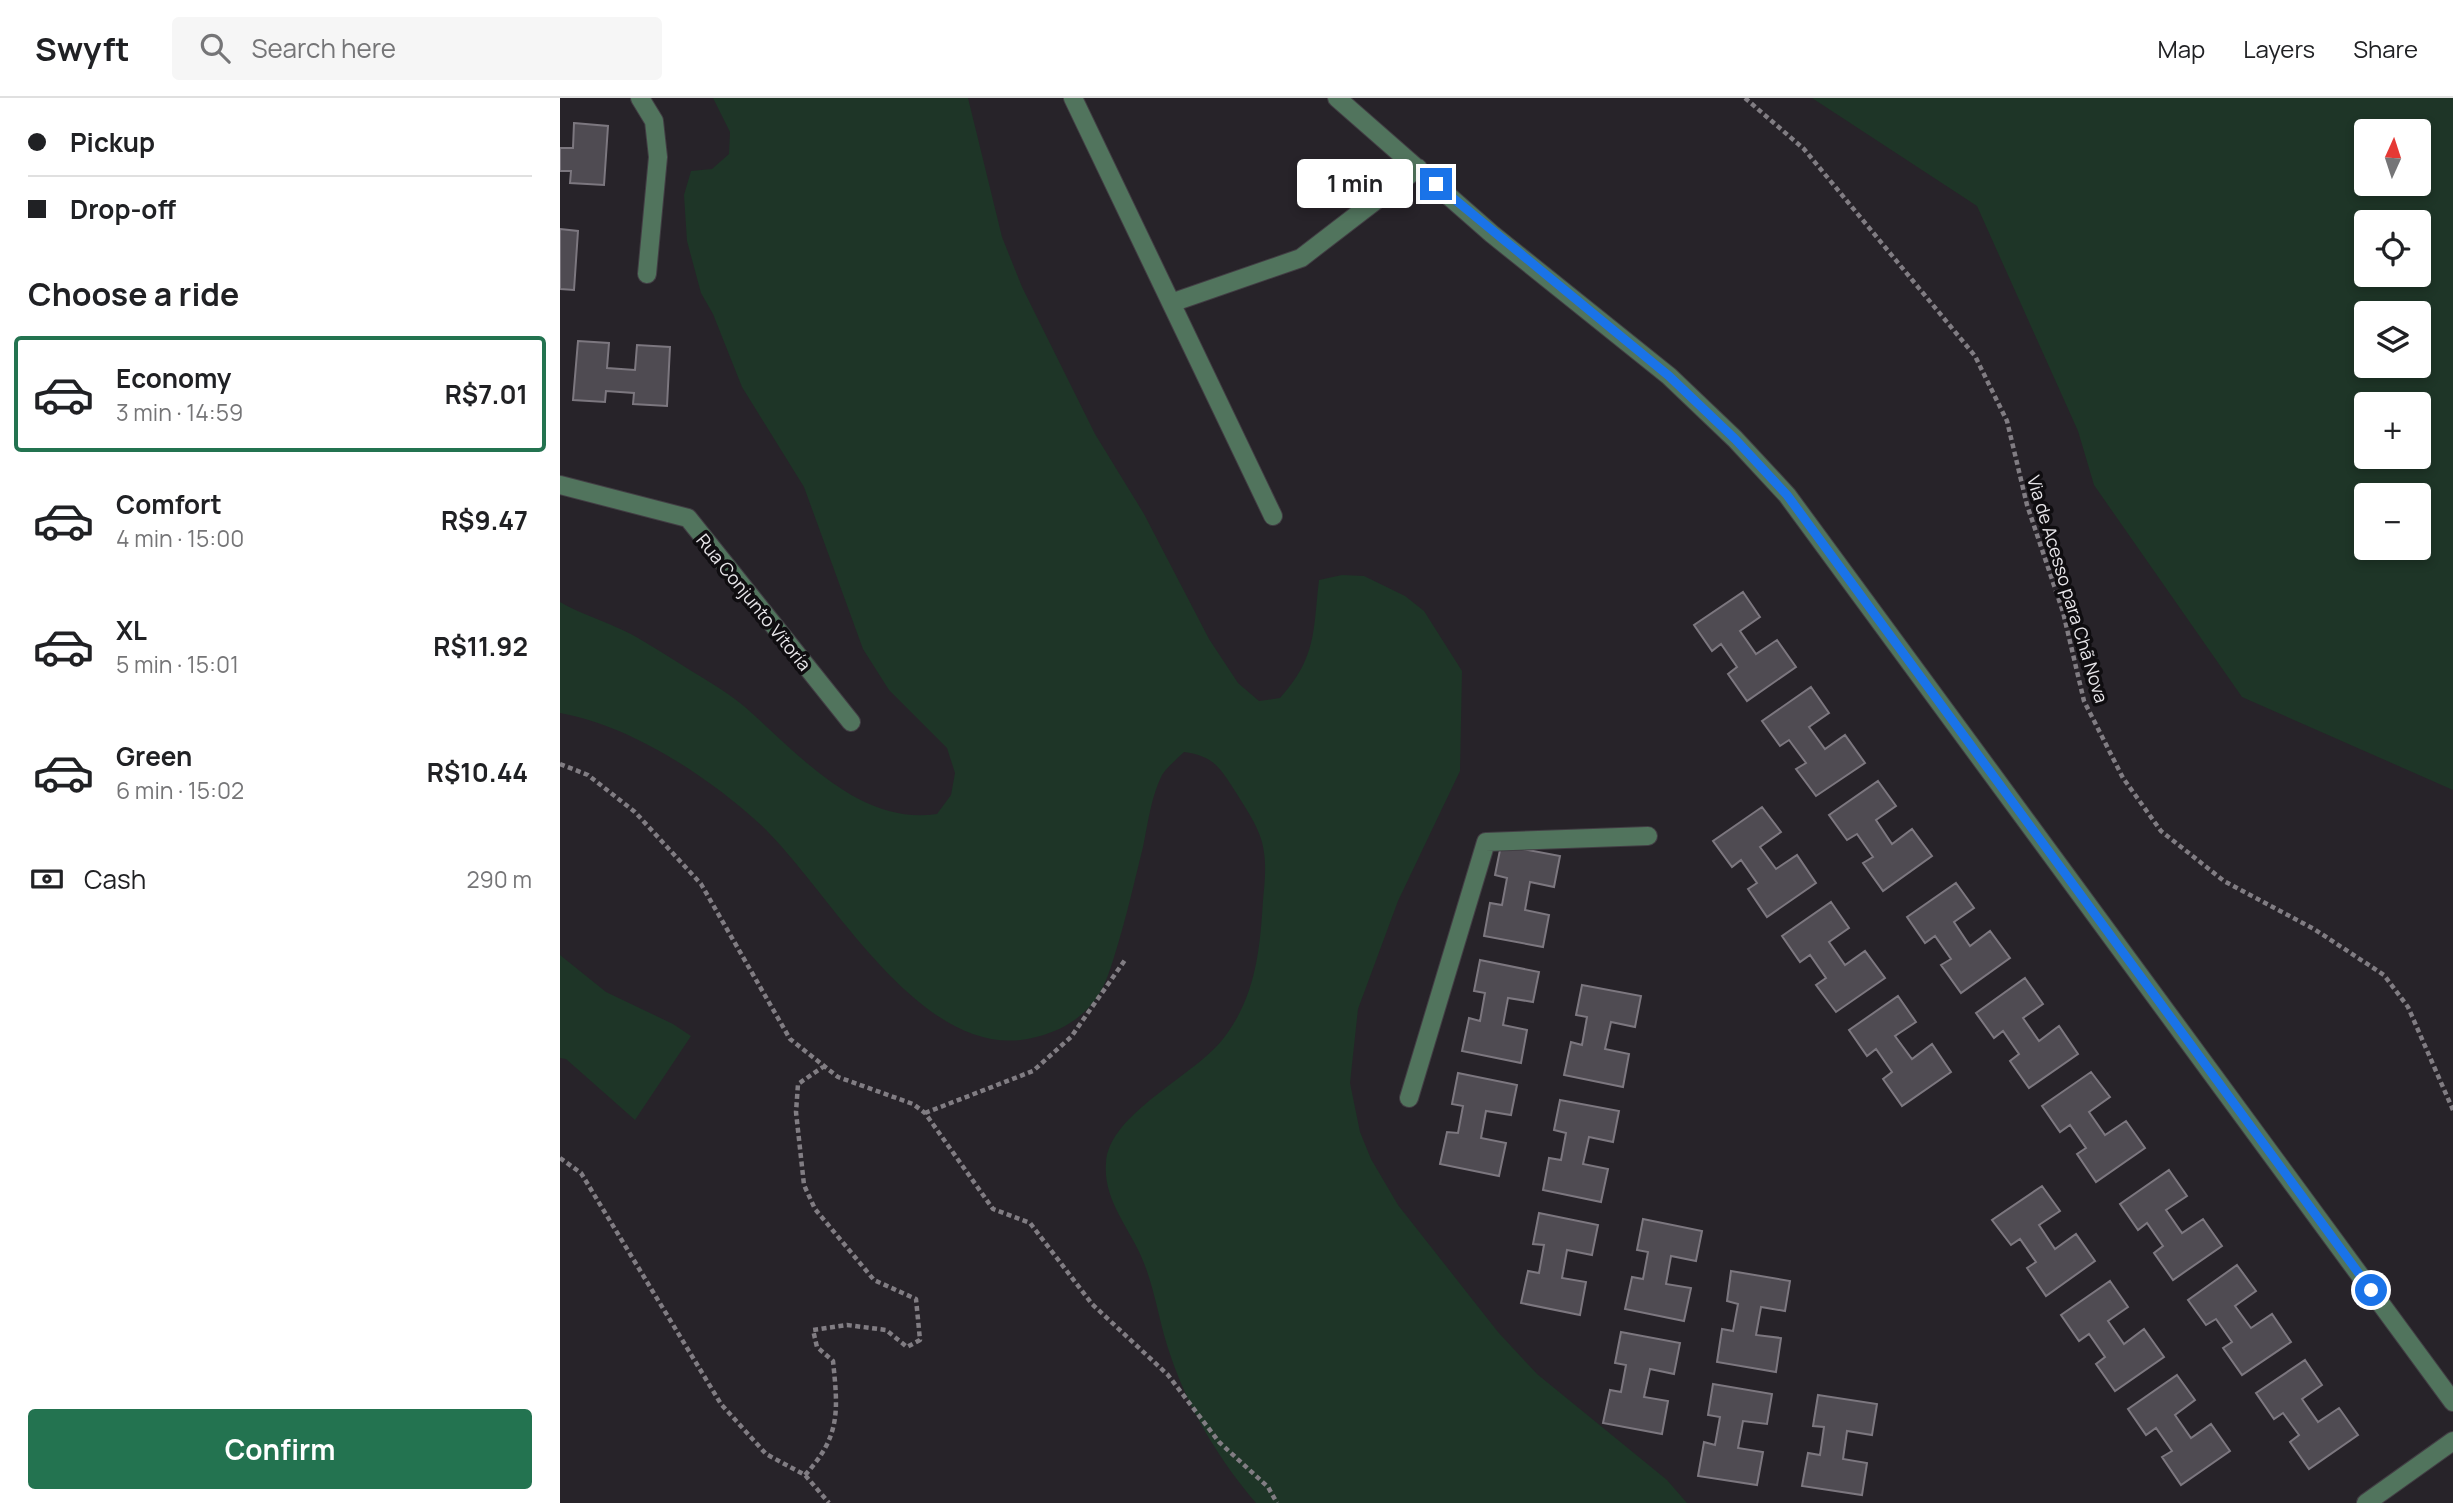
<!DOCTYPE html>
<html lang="en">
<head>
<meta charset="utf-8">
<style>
	:root { --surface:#fff; --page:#f6f6f6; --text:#202124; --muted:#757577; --line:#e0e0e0; --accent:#237350 }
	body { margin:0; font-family:Manrope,sans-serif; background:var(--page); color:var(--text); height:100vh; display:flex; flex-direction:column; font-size:26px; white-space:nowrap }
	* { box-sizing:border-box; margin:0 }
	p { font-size:23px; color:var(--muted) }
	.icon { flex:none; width:38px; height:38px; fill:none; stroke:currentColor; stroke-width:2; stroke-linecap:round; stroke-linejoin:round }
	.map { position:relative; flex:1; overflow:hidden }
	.side { display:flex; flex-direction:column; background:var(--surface); width:560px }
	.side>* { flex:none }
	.banner { display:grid; align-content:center; height:154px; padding:0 28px; background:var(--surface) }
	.needle { width:46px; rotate:3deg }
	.fabs { position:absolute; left:1794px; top:21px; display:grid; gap:14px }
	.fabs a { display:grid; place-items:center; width:77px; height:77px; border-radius:7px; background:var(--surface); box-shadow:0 4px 10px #0003; font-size:35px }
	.end { position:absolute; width:32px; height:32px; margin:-16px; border:9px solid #1a73e8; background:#fff; box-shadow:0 0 0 4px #fff }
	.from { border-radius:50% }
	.bubble { position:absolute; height:49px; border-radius:7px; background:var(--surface); box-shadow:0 4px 10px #0003; font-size:23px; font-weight:700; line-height:49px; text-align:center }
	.banner b { display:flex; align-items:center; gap:24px; height:66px; font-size:26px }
	.banner b+b { border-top:2px solid var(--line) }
	.banner i { width:18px; height:18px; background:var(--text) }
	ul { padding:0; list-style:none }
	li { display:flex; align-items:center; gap:21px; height:116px; margin:0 14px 10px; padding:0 14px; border:4px solid transparent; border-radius:7px }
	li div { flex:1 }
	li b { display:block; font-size:26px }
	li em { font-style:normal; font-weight:700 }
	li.on { border-color:var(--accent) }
	li>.icon { width:63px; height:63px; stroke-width:1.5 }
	h2 { padding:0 28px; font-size:32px; line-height:84px }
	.pay { display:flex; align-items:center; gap:18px; height:77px; padding:0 28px; font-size:26px }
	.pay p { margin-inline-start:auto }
	.button { display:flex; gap:14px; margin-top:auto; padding:14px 28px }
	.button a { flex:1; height:80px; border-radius:7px; background:var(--accent); color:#fff; font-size:28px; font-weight:700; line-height:80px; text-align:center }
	header { display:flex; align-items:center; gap:42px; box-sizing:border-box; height:98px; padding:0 35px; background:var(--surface); border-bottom:2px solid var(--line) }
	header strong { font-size:33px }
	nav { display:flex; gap:38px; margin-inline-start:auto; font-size:24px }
	.search { width:490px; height:63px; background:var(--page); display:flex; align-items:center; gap:18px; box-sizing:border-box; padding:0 24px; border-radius:7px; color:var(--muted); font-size:26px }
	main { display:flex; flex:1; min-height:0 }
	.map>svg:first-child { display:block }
	.green { fill:#1e3527; fill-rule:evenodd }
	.building { fill:#4f4b52; stroke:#7c777f; stroke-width:2 }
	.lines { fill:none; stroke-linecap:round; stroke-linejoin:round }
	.minor-casing { stroke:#423e44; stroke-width:20 }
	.path { stroke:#817d83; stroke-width:4.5; stroke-dasharray:5 3.5; stroke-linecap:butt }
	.minor { stroke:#51745d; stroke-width:18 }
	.route { stroke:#1a73e8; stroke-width:9 }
	.labels { text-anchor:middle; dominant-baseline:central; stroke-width:7; stroke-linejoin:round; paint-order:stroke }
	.street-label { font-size:18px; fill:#e8e6ea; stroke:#0f0d10 }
</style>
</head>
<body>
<header>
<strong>Swyft</strong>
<div class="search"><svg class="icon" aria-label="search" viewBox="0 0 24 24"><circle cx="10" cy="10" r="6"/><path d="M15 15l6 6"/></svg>Search here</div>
<nav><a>Map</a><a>Layers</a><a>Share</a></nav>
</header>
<main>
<section class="side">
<div class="banner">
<b><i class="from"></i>Pickup</b>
<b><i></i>Drop-off</b>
</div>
<h2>Choose a ride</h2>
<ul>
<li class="on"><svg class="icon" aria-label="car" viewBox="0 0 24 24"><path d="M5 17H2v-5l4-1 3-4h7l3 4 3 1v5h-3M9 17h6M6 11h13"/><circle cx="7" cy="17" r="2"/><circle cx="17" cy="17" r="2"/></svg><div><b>Economy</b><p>3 min · 14:59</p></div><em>R$7.01</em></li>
<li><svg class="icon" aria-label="car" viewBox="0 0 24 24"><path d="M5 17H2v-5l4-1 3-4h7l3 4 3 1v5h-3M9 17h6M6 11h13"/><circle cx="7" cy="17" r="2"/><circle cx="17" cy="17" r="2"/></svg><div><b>Comfort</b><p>4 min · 15:00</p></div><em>R$9.47</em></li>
<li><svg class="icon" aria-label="car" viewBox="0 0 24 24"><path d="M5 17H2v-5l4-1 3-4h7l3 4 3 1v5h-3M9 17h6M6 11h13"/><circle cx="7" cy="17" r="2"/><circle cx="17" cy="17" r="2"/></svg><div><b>XL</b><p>5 min · 15:01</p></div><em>R$11.92</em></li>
<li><svg class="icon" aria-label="car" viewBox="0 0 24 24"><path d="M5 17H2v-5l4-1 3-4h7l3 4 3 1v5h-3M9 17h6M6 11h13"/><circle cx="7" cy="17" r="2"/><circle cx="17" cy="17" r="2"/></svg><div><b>Green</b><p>6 min · 15:02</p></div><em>R$10.44</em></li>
</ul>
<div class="pay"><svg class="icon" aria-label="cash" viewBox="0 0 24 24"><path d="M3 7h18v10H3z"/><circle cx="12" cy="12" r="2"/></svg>Cash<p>290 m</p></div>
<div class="button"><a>Confirm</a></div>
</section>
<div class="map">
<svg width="1893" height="1405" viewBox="0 0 1893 1405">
	<rect width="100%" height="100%" fill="#272329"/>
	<!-- green -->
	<path class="green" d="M153 0H408L442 139 462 189 535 336 584 416 649 541 678 585 699 603 720 600C757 559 753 533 759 482L782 477 804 478 845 498 864 513 902 573 900 673 838 803 798 911 790 985 800 1034 811 1061 838 1107 938 1234 977 1276 1107 1382 1127 1405H696C660 1363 629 1312 611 1259 599 1226 595 1189 581 1158 568 1128 543 1101 546 1065 549 1014 637 978 666 937 696 896 700 851 703 802 705 782 707 764 702 744 697 726 685 709 675 693 659 668 653 658 624 654 617 661 607 669 602 677 591 699 588 725 583 749 574 785 566 821 555 856 549 875 544 893 530 908 516 924 497 934 476 939 363 970 271 793 201 727 149 679 70 627 0 615V504C19 515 39 521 58 530 77 538 96 551 114 562 137 577 164 591 185 609 237 655 300 728 377 716L391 697 395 675 387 650 329 592 303 551 244 389 182 289 153 216 141 195 127 143 124 97 131 73 152 71 169 56 170 34Z
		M1252 0H1893V692L1682 599 1534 387 1518 333 1417 108ZM1806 33H1858V86H1806ZM1806 124H1858V177H1806ZM1806 215H1858V268H1806ZM1806 306H1858V359H1806ZM1806 397H1858V450H1806Z
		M0 857 46 894 113 926 131 938 75 1022 6 961 0 960Z"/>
	<!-- building -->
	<path class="building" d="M14 25 48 28 44 87 10 85 11 73H0V50H13Z
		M0 131 18 133 14 192 0 191Z
		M18 243 49 245 47 270 75 272 77 247 110 249 107 308 73 306 74 295 46 293 45 304 13 302Z
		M1183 494 1200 519 1180 533 1196 556 1217 542 1236 569 1187 603 1168 576 1177 569 1161 546 1152 553 1134 527Z
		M1251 589 1269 615 1249 629 1265 651 1285 637 1305 665 1256 698 1236 671 1246 665 1229 642 1220 648 1202 623Z
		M1318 683 1336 708 1316 722 1332 746 1352 731 1372 758 1323 793 1303 765 1313 759 1297 736 1287 742 1269 717Z
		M1202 709 1221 734 1200 749 1216 771 1237 757 1256 785 1207 819 1188 791 1197 785 1181 762 1172 769 1153 743Z
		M941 747 1000 758 994 789 970 784 965 812 989 817 983 849 924 838 930 805 942 807 947 780 935 777Z
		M1396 785 1414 810 1394 824 1410 848 1430 833 1450 860 1401 895 1381 867 1391 861 1375 838 1365 845 1347 819Z
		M1271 804 1289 830 1269 844 1285 867 1305 853 1325 880 1276 914 1256 887 1266 880 1250 857 1240 864 1222 838Z
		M920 862 979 874 973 904 948 900 943 927 967 932 961 965 902 953 909 920 920 923 925 895 914 893Z
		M1465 880 1483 906 1463 920 1479 943 1499 928 1518 956 1469 990 1450 963 1459 956 1443 933 1434 940 1416 915Z
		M1022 887 1081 898 1075 929 1051 924 1045 951 1069 956 1063 989 1004 977 1011 944 1022 947 1027 919 1016 917Z
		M1338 898 1356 924 1335 938 1352 961 1372 946 1391 974 1342 1008 1323 981 1332 974 1316 951 1307 958 1289 932Z
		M1531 974 1550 999 1529 1014 1545 1037 1566 1023 1585 1050 1536 1084 1517 1056 1526 1050 1510 1027 1500 1034 1482 1008Z
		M898 975 957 987 951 1017 926 1013 921 1040 946 1045 939 1078 880 1066 887 1034 898 1035 903 1008 892 1006Z
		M1000 1002 1059 1013 1053 1044 1029 1039 1023 1066 1048 1071 1041 1104 983 1092 989 1060 1001 1062 1006 1035 994 1032Z
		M1609 1072 1627 1098 1606 1112 1622 1135 1643 1121 1662 1148 1613 1182 1594 1155 1603 1148 1587 1125 1578 1132 1560 1106Z
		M1482 1088 1500 1113 1479 1127 1495 1151 1516 1136 1535 1163 1486 1198 1467 1170 1476 1164 1460 1141 1451 1147 1432 1122Z
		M979 1115 1038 1127 1032 1157 1007 1152 1002 1180 1026 1184 1020 1217 961 1205 968 1173 979 1175 984 1147 973 1146Z
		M1083 1121 1142 1133 1136 1163 1111 1158 1106 1186 1131 1190 1124 1223 1065 1211 1072 1179 1083 1181 1088 1154 1077 1152Z
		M1677 1167 1696 1193 1675 1208 1691 1230 1712 1216 1731 1244 1682 1277 1663 1250 1672 1244 1656 1221 1646 1227 1628 1202Z
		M1171 1173 1230 1183 1225 1213 1201 1209 1196 1237 1221 1240 1216 1274 1157 1264 1162 1231 1173 1233 1178 1206 1167 1203Z
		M1550 1183 1568 1209 1548 1223 1564 1246 1584 1231 1604 1259 1555 1293 1536 1266 1545 1259 1529 1236 1519 1243 1501 1217Z
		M1061 1234 1120 1245 1114 1276 1090 1271 1084 1299 1108 1303 1102 1336 1043 1325 1050 1292 1061 1294 1066 1267 1055 1265Z
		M1745 1262 1762 1287 1742 1301 1758 1324 1779 1310 1798 1337 1749 1371 1730 1344 1739 1337 1723 1315 1714 1321 1696 1295Z
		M1617 1277 1635 1302 1615 1317 1631 1340 1651 1326 1670 1353 1621 1387 1602 1359 1612 1353 1596 1330 1586 1337 1568 1311Z
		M1153 1286 1212 1296 1207 1326 1183 1323 1178 1350 1203 1354 1197 1387 1138 1378 1144 1344 1155 1347 1160 1319 1148 1317Z
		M1258 1297 1317 1306 1312 1337 1287 1333 1283 1361 1307 1365 1302 1397 1242 1388 1248 1355 1260 1357 1264 1329 1253 1328Z"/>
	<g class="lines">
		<defs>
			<path id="minor" d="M80 0 94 23 98 59 87 176
				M513 0 713 418
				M777 0 932 136 1109 278 1175 341 1227 397 1893 1304
				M611 205 741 160 858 70
				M0 387 128 420 291 624
				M849 1000 926 744 1088 738
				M1806 1405 1893 1343"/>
		</defs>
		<!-- minor casing -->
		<use href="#minor" class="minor-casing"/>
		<!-- path -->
		<path class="path" d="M1185 0 1244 51 1415 258 1447 323 1467 407 1503 514 1524 603 1563 680 1601 733 1664 783 1754 831 1824 877 1848 909 1893 1012
			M0 666 28 677 75 714 141 786 230 941 278 979 353 1006 365 1015 433 1111 470 1125 532 1206 608 1277 659 1344 708 1389 717 1405
			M365 1015 473 973 511 939 565 862
			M0 1060 21 1075 161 1306 206 1356 245 1377 269 1405
			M245 1377C281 1338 278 1312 273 1263L257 1249 253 1232 287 1227 326 1232 347 1249 360 1242 356 1201 314 1182 255 1111 244 1087 236 1014 238 986 263 969"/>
		<!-- minor -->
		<use href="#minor" class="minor"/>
	</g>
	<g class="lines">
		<!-- route -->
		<path class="route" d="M876 86 1109 278 1175 341 1227 397 1811 1192"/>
	</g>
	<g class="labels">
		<!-- street labels -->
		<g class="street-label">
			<text transform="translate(1508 491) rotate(73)">Via de Acesso para Chã Nova</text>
			<text transform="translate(194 504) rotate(51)">Rua Conjunto Vitoría</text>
		</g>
	</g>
</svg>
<div class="fabs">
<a><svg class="needle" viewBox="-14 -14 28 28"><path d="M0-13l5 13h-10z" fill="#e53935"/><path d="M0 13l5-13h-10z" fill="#757577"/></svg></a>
<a><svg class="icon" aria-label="locate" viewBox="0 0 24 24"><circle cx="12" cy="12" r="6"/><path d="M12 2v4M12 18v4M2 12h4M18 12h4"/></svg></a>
<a><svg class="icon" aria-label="layers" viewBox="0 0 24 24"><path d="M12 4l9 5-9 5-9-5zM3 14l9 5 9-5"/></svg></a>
<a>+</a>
<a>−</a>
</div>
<i class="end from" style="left:1811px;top:1192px"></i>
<i class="end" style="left:876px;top:86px"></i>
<div class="bubble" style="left:737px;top:61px;width:116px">1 min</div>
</div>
</main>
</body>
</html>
